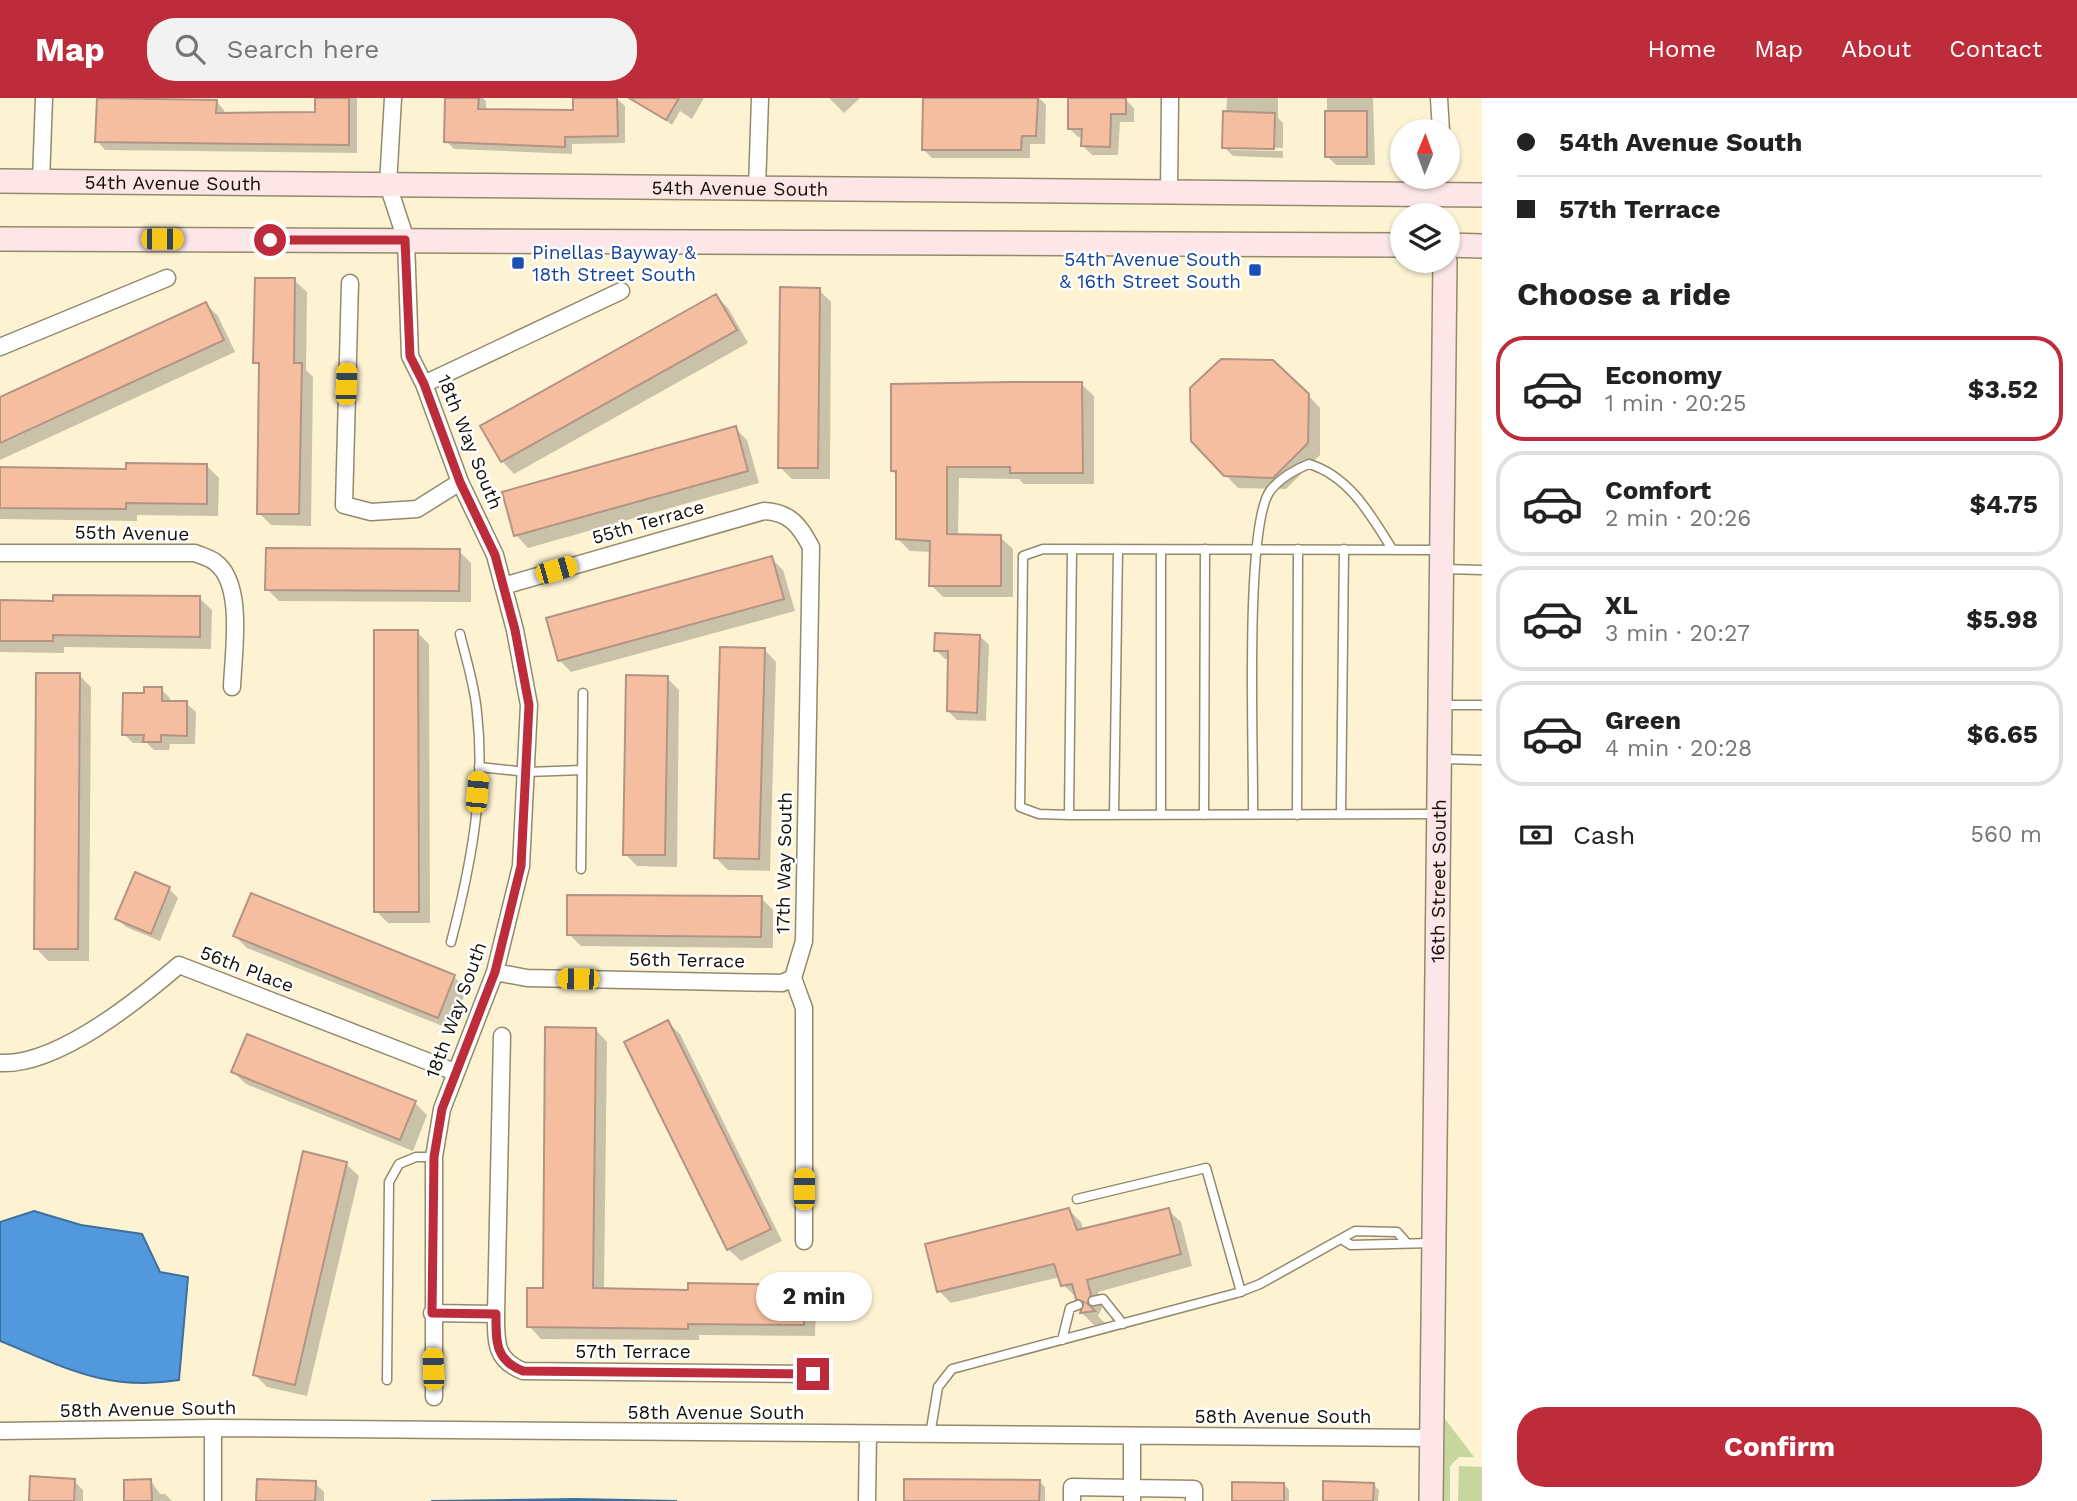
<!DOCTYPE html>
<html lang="en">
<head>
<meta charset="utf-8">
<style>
	:root { --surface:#fff; --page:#f2f2f2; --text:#222; --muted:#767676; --line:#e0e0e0; --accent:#bd2c3a }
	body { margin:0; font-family:"Work Sans",sans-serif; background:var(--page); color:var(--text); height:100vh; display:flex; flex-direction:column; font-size:26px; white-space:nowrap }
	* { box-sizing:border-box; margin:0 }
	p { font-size:23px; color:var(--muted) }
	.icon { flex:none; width:38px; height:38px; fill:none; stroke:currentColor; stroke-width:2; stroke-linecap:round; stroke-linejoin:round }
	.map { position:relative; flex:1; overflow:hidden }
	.side { display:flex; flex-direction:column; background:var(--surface); width:595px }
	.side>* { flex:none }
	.guide { display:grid; align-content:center; height:154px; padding:0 35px; background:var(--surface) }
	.needle { width:46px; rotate:1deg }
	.fabs { position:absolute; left:1390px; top:21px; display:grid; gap:14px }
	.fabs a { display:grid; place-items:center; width:70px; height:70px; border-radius:50%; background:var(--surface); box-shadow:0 2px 5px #0004; font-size:35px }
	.end { position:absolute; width:32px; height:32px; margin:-16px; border:9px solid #bd2c3a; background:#fff; box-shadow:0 0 0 4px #fff }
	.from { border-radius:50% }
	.bubble { position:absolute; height:49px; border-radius:24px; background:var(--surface); box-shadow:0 2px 5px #0004; font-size:23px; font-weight:700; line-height:49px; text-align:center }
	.car { position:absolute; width:21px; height:42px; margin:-21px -10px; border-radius:9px; box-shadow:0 0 5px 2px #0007; background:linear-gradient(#f5c518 24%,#345 0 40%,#f5c518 0 76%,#345 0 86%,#f5c518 0) }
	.guide b { display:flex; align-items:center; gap:24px; height:66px; font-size:26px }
	.guide b+b { border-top:2px solid var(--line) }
	.guide i { width:18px; height:18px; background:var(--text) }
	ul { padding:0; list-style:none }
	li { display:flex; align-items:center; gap:21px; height:105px; margin:0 14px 10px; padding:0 21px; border:4px solid var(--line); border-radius:28px }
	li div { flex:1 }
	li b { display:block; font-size:26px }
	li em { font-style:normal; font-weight:700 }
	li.selected { border-color:var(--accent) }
	li>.icon { width:63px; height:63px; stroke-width:1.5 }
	h2 { padding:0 35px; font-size:32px; line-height:84px }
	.pay { display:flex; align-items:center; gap:18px; height:77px; padding:0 35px; font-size:26px }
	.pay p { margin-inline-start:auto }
	.cta { display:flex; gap:14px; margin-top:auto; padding:14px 35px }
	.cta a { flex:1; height:80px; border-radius:28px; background:var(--accent); color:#fff; font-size:28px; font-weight:700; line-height:80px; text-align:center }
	header { display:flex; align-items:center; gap:42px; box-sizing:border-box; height:98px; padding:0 35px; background:var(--accent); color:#fff }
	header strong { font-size:33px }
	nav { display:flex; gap:38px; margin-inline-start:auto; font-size:24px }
	.search { width:490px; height:63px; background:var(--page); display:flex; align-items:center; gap:18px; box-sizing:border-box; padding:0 24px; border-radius:28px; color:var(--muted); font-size:26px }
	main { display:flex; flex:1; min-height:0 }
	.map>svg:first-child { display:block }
	.green { fill:#c6d69d }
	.water { fill:#5298dd; stroke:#3f6f9c; stroke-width:2 }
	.shadow { fill:#0003 }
	.building { fill:#f6bea1; stroke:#b39484; stroke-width:2 }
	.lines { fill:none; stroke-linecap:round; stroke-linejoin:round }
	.lane-casing { stroke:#938a6c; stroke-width:11 }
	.street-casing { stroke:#938a6c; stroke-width:19 }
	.secondary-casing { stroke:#938a6c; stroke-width:26 }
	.lane { stroke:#fff; stroke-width:8 }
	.street { stroke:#fff; stroke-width:16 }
	.secondary { stroke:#fce6e8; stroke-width:23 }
	.route { stroke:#bd2c3a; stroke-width:9 }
	.transit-dot { fill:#1a4fb4; stroke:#fff; stroke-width:2.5 }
	.labels { text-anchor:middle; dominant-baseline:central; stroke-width:5; stroke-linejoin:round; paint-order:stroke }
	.street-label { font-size:19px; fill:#141006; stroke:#fff }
	.transit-label { font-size:19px; fill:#164399; stroke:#fff; text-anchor:start }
</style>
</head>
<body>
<header>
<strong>Map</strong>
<div class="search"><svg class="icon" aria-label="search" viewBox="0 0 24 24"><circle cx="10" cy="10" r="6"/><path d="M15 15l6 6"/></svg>Search here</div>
<nav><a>Home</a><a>Map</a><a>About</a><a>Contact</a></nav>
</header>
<main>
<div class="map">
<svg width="1482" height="1403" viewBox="0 0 1482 1403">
	<rect width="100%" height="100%" fill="#fdf3d3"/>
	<!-- green -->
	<path class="green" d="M1442 1317 1474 1359H1459L1450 1368V1403H1442Z
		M1459 1368 1482 1369V1403H1458Z"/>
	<!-- water -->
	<path class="water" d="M34 1113 81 1127 142 1136 160 1174 188 1179 179 1282C107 1294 64 1269 0 1243V1124Z
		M576 1401 677 1403H431Z"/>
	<!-- shadow -->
	<path class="shadow" d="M99 0 216 3 224 12V17L317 15V0H357V55L105 52 97 43Z
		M447 0H483L486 3V13L575 14 616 0 625 8V45L572 46V56L454 51 446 43Z
		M649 0H704L692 21 680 13 672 27 645 8Z
		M829 0H860L844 15Z
		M995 0H1039L1046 7 1045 46H1030V60H932L923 51Z
		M1070 0 1125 1 1134 10V24H1120L1118 57H1092L1083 48V40L1078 39 1069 30Z
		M1227 0H1278V20L1283 25V50L1231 48V52L1283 53V60L1233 58 1224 49Z
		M1327 0H1373L1375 67H1336L1327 58Z
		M294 182 307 194 306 272 313 279 311 428 271 427 259 415 260 269 255 264Z
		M819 192 831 204 830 381H792L780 369Z
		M716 198 728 210 748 245 514 376 502 363Z
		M206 206 218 218 235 254 0 362V301Z
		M1081 286 1094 298V386H1024L1019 381 959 380 958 438 1000 439 1013 451V499H943L931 487 932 454 910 453 898 441V378L892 373Z
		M1308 297 1320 310V357L1286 391 1238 390 1192 342Z
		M735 330 747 342 759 385 528 450 516 437Z
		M207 368 219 380 218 418 137 417V423L0 421V371L128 373Z
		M459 453 471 465V504L279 503 267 491Z
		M771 460 783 472 795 513 571 574 559 562Z
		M199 500 212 512 211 551 64 549V555L0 554V504Z
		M417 534 429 546 430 825H388L376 813Z
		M980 538 989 547 986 623 957 622 948 613 950 561H945L936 552Z
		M764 551 776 564 770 773 728 772 716 760Z
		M79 577 91 589 89 863H48L36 850Z
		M667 580 679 592 677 769 637 768 625 756Z
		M161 591 170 600V605H186L196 614 195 646H170L169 652H154L147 645H133L124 636 146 597Z
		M136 776 169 791 178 800 160 843 126 829 117 820Z
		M761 800 773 812V850L581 848 569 836Z
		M235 838 454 879 467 891 450 931 247 850Z
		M667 924 680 936 782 1143 741 1163 728 1151Z
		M595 931 607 944 604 1192 690 1193 804 1189 816 1201 815 1238 699 1237V1242L541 1241 529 1228 545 1192Z
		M233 974 415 1005 427 1017 413 1053 246 986Z
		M346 1066 359 1078 307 1298 267 1289 255 1277Z
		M1069 1112 1081 1124 1084 1133 1168 1112 1181 1124 1192 1168 1098 1194 1102 1210 1098 1218 1105 1225 1094 1227 1082 1215 1085 1207 1063 1187 1060 1179 951 1205 939 1193Z
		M74 1383 83 1392V1403H31Z
		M151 1383 160 1396H165L172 1403H126Z
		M1039 1383 1045 1389V1403H906Z
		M315 1385 324 1394V1403H258Z
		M1284 1386 1289 1392V1403H1234Z
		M1373 1386 1379 1392 1378 1403H1325Z"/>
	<!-- building -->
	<path class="building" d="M97 0 217 2 216 15 315 14V0H349V47L95 44Z
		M445 0H479L478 11 573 12V0H617L618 38 565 39V49L444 44Z
		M629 0H679L666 22Z
		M923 0H1038L1036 38H1022L1021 52H922Z
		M1068 0H1126V16H1111L1110 49 1081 48 1082 31H1068Z
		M1223 13 1275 15 1274 51 1222 50Z
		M1325 13H1367V59H1325Z
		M255 180H295L294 265H302L299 416H257L259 265H253Z
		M780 189 820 190 818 370H778Z
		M716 196 737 232 501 364 480 328Z
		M206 204 224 242 0 345V299Z
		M1221 261 1273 262 1309 296 1308 345 1273 380 1224 378 1191 343 1190 290Z
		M1010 284H1082L1083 375H1010V369H947V436L1001 437V488H929L930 443 896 441V373H891V286Z
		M736 328 748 373 514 438 502 394Z
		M126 365 207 366V406L126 405V411L0 410V369L126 371Z
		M266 450 460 451 459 493 265 492Z
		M772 458 784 501 558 563 546 520Z
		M53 497 200 498V539L53 537V543H0V502L53 503Z
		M374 532H418L419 814H374Z
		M935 535 980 537 977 615 947 613 948 553H934Z
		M720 549 765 550 759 761 714 760Z
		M36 575H80L78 851H34Z
		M626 577 668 578 665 757H623Z
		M144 589H162V603H187V638L161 637V644H143L144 637H122L123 595H144Z
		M135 774 170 789 151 836 115 821Z
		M251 795 455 877 438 920 233 838Z
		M567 797 762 798 761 839 567 837Z
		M668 922 771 1131 727 1152 624 944Z
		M545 929 596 930 593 1190 688 1192V1185L804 1187V1227L688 1226V1231L527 1229V1190H543Z
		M247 936 416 1003 400 1042 231 974Z
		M303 1053 347 1064 295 1287 253 1277Z
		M1069 1110 1077 1132 1169 1110 1181 1156 1087 1182 1091 1197 1087 1205 1095 1213 1080 1215 1084 1204 1076 1201 1072 1186 1061 1188 1054 1166 937 1194 925 1146Z
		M30 1378 75 1381 74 1403H29Z
		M151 1381 152 1403H124V1382Z
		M257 1381 316 1383 315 1403H256Z
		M904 1381 1040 1382 1039 1403H904Z
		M1323 1383 1374 1385 1373 1403H1323Z
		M1232 1384 1284 1385V1403H1232Z"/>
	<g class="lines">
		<defs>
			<path id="lane" d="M1445 471 1482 472
				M1441 607H1482
				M1443 661 1482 662
				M479 669 527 674 582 672
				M1253 716C1254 659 1244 429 1270 393 1280 380 1294 372 1309 366 1349 378 1371 417 1392 451
				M1341 716 1344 451
				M1435 716 1069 717 1039 716 1020 709 1023 458 1043 451 1440 452
				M1069 717 1072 451
				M1114 717 1118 451
				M1161 717V452
				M1204 717 1205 451
				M1297 717 1298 451
				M581 771 583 595
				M451 844C470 771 486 691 477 615 475 588 466 561 460 536
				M1077 1101 1206 1070 1241 1194
				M1343 1142 1351 1147 1432 1145
				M1093 1203 1103 1201 1123 1226
				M1062 1242 1070 1210 1078 1207
				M387 1282 389 1084 399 1066 416 1059H434
				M930 1337 938 1289 952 1271 1237 1195 1260 1186 1355 1133 1397 1134 1405 1143"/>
			<path id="street" d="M393 0 388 87 406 142 410 258 424 286 460 384 495 457 515 532 529 607 521 768 495 874 442 1011 434 1059V1299
				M1439 0 1441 33
				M41 84 44 0
				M757 91 760 0
				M1169 94 1170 0
				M350 185 344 407 371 414 417 411 460 384
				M0 249 167 180
				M424 286 621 193
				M0 455H195C202 458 210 460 215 464 245 486 233 556 232 589
				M503 488 764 413C790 414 800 428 811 449L804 843 793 880 804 910V1143
				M495 874 527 880 782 885 793 880
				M0 965C57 968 137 903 179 867L455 974
				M432 1215 496 1216 502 938
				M496 1216C496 1244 495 1262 523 1273L813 1276
				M0 1333 213 1330 1431 1340
				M213 1403V1330
				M867 1403 868 1336
				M1072 1403V1389L1194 1391V1403
				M1132 1403V1338"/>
			<g id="secondary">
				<path id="s1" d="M0 83 1482 97"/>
				<path d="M0 141 1402 147"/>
				<path d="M1447 147 1482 148"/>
				<path id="s2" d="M1431 1403 1445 163"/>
			</g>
		</defs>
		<!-- lane casing -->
		<use href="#lane" class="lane-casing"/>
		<!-- street casing -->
		<use href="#street" class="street-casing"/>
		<!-- secondary casing -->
		<use href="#secondary" class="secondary-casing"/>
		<!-- lane -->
		<use href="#lane" class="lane"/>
		<!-- street -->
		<use href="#street" class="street"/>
		<!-- secondary -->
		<use href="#secondary" class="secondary"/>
	</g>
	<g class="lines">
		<!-- route -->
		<path class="route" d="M270 142H405L410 258 424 286 460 384 495 457 515 532 529 607 521 768 495 874 442 1011 434 1059 432 1215 496 1216C496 1244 495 1262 523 1273L813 1276"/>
	</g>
	<!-- markers -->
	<g class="transit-dot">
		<rect x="511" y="158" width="14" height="14" rx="3.5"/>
		<rect x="1248" y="165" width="14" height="14" rx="3.5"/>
	</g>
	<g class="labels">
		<!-- street labels -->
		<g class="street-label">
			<text stroke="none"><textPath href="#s1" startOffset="173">54th Avenue South</textPath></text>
			<text stroke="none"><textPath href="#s1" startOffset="740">54th Avenue South</textPath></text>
			<text transform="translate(470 344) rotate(68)">18th Way South</text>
			<text transform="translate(648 424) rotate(-16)">55th Terrace</text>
			<text transform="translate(132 435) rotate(1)">55th Avenue</text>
			<text transform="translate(784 765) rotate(-89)">17th Way South</text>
			<text stroke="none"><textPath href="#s2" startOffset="620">16th Street South</textPath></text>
			<text transform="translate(687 862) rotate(1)">56th Terrace</text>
			<text transform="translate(247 871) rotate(21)">56th Place</text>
			<text transform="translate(456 912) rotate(-70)">18th Way South</text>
			<text x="633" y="1253">57th Terrace</text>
			<text transform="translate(148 1311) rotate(-1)">58th Avenue South</text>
			<text x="716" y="1314">58th Avenue South</text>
			<text x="1283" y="1318">58th Avenue South</text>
		</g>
		<!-- transit labels -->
		<g class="transit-label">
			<text x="532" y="154">Pinellas Bayway &amp;<tspan x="532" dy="22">18th Street South</tspan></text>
			<text x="1241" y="161" text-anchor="end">54th Avenue South<tspan x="1241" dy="22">&amp; 16th Street South</tspan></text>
		</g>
	</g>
</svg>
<div class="fabs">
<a><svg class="needle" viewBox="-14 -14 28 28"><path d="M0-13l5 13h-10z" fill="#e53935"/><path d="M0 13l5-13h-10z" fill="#767676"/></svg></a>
<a><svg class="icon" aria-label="layers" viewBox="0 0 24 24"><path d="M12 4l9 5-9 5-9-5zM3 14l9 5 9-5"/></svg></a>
</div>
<i class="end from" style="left:270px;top:142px"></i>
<i class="end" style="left:813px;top:1276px"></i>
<div class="bubble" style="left:756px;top:1174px;width:116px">2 min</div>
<i class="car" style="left:162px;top:141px;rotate:90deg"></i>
<i class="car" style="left:346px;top:286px;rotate:2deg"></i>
<i class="car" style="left:556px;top:472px;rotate:74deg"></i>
<i class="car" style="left:477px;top:694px;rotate:5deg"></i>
<i class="car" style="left:578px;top:881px;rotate:271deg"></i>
<i class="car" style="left:804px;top:1091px;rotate:0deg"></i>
<i class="car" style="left:433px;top:1271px;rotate:358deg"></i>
</div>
<section class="side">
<div class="guide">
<b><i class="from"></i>54th Avenue South</b>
<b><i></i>57th Terrace</b>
</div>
<h2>Choose a ride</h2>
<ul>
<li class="selected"><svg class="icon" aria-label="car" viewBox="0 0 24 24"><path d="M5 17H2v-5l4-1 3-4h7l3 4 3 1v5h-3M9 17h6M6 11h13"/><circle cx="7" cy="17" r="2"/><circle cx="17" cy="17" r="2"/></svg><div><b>Economy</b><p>1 min · 20:25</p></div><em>$3.52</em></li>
<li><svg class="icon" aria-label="car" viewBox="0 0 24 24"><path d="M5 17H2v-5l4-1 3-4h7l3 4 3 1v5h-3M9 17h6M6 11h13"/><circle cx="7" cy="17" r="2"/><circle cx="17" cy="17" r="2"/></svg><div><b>Comfort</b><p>2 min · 20:26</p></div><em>$4.75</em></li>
<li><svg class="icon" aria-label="car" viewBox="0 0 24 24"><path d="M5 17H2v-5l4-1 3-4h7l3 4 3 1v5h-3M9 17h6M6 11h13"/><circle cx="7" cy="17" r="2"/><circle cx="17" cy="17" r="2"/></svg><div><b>XL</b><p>3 min · 20:27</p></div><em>$5.98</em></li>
<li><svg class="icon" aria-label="car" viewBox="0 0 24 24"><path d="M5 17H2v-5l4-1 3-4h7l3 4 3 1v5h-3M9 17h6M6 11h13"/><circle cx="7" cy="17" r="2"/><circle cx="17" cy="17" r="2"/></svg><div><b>Green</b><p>4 min · 20:28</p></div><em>$6.65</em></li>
</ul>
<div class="pay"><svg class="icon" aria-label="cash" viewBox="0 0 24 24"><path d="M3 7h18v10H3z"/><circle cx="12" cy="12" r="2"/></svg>Cash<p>560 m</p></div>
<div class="cta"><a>Confirm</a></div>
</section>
</main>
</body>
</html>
